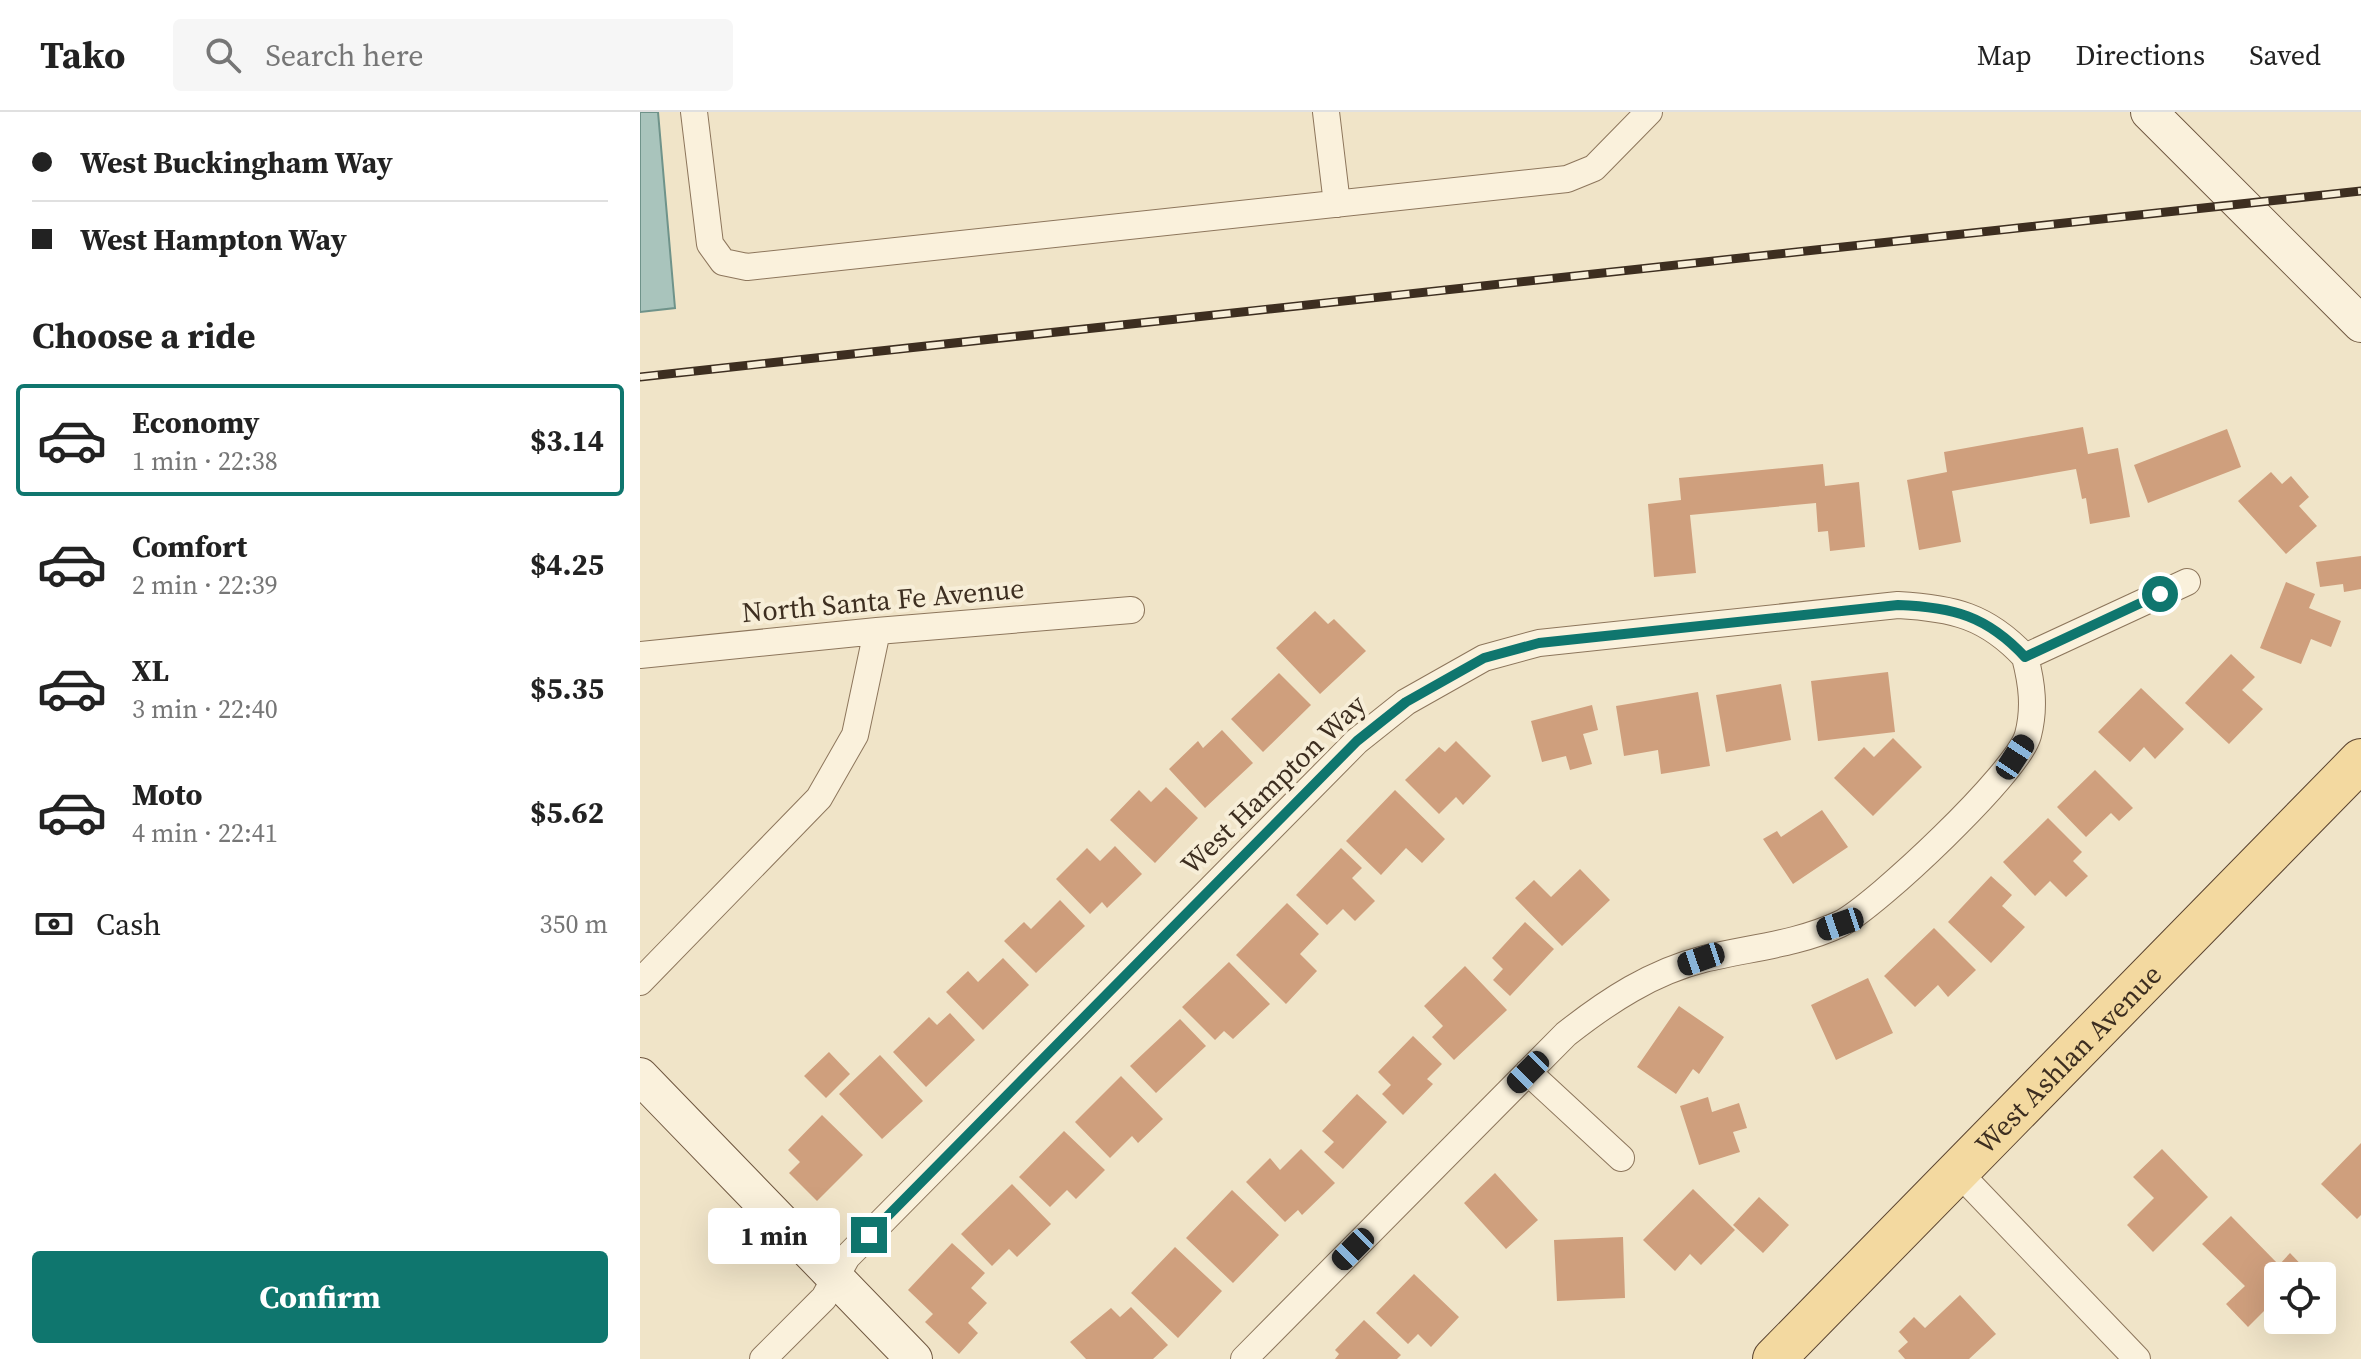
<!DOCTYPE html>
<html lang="en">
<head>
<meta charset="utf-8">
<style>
	:root { --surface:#fff; --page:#f6f6f6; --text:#222; --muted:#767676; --line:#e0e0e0; --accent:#0f766e }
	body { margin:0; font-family:"Source Serif 4",serif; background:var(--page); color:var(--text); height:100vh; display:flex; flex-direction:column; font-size:30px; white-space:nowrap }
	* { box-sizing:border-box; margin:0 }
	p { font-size:26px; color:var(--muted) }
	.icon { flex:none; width:44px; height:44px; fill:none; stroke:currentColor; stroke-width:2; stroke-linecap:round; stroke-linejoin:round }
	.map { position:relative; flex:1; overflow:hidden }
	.details { display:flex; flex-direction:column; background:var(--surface); width:640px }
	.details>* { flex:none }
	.hud { display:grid; align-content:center; height:176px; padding:0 32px; background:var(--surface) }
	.buttons { position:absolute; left:1624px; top:1150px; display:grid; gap:16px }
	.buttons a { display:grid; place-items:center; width:72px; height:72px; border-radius:8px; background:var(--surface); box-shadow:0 8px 32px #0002; font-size:40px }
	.end { position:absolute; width:36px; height:36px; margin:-18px; border:10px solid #0f766e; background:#fff; box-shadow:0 0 0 4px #fff }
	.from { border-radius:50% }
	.bubble { position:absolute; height:56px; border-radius:8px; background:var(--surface); box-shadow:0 8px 32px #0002; font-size:26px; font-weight:700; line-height:56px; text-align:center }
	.car { position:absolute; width:24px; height:48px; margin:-24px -12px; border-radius:10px; box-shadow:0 0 6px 2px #0007; background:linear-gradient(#222 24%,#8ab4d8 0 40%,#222 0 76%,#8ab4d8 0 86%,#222 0) }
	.hud b { display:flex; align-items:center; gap:28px; height:76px; font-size:30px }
	.hud b+b { border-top:2px solid var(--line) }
	.hud i { width:20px; height:20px; background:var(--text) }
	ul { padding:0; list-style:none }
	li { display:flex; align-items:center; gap:24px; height:112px; margin:0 16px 12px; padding:0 16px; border:4px solid transparent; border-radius:8px }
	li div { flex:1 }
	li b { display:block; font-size:30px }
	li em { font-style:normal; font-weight:700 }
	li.current { border-color:var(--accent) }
	li>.icon { width:72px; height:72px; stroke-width:1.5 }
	h2 { padding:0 32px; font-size:36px; line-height:96px }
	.pay { display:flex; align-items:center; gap:20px; height:88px; padding:0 32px; font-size:30px }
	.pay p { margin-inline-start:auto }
	.primary-button { display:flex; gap:16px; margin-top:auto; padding:16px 32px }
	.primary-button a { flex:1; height:92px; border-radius:8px; background:var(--accent); color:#fff; font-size:32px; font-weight:700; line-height:92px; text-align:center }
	header { display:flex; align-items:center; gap:48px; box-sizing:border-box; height:112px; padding:0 40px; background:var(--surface); border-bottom:2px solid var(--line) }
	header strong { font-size:38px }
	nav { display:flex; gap:44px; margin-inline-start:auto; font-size:28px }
	.search { width:560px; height:72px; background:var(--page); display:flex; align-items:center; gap:20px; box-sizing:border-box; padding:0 28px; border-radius:8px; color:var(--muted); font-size:30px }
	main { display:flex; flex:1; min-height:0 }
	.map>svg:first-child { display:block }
	.water { fill:#a9c4bc; stroke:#6f938a; stroke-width:2 }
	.building { fill:#cf9f7d }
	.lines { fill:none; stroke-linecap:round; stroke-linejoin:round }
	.street-casing { stroke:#8d765c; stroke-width:28 }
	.secondary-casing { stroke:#6f573f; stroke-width:38 }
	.primary-casing { stroke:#5b4430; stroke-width:44 }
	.street { stroke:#faf1dc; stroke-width:26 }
	.secondary { stroke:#faf1dc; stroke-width:36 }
	.primary { stroke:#f3d9a0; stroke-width:42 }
	.rail-casing { stroke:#3d2e20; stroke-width:9 }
	.rail { stroke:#f7eed8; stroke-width:6; stroke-dasharray:18; stroke-linecap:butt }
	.route { stroke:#0f766e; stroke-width:10 }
	.labels { text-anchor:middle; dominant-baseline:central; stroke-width:8; stroke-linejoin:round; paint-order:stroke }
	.street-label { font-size:28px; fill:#3d2e20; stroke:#f7eed8 }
</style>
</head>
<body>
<header>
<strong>Tako</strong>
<div class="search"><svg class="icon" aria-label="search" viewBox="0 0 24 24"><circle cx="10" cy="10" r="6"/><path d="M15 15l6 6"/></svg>Search here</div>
<nav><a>Map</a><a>Directions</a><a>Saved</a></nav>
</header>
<main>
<section class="details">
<div class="hud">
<b><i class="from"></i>West Buckingham Way</b>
<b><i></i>West Hampton Way</b>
</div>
<h2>Choose a ride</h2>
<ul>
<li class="current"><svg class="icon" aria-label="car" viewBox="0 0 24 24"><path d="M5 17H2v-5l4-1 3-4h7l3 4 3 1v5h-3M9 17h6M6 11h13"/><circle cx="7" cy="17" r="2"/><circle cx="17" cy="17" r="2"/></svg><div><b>Economy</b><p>1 min · 22:38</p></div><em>$3.14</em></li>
<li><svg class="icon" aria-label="car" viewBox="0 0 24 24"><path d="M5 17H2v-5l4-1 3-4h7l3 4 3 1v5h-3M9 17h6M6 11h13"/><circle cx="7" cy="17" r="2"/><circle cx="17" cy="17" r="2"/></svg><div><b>Comfort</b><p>2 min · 22:39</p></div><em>$4.25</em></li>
<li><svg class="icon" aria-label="car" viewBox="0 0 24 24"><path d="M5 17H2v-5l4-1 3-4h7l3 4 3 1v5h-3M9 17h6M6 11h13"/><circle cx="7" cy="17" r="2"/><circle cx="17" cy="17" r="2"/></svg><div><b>XL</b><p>3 min · 22:40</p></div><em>$5.35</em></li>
<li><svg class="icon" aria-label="car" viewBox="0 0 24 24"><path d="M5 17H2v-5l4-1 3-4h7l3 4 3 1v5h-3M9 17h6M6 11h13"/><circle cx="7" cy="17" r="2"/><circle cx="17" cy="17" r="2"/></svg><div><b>Moto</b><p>4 min · 22:41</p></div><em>$5.62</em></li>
</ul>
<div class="pay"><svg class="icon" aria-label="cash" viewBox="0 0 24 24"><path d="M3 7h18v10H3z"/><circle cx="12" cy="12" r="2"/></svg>Cash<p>350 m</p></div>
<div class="primary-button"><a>Confirm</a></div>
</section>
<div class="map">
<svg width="1721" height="1247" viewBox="0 0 1721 1247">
	<rect width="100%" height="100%" fill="#f0e4c8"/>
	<!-- water -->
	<path class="water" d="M0 0H18L35 196 0 200Z"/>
	<!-- building -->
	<path class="building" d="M1443 315 1448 342 1478 336 1490 405 1450 412 1446 386 1442 387 1436 357 1312 379 1321 430 1279 438 1267 368 1307 360 1304 340Z
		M1587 317 1601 355 1508 391 1494 353Z
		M1183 352 1185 374 1219 370 1225 435 1190 439 1188 419 1178 420 1176 391 1050 403 1056 461 1014 465 1008 392 1041 388 1039 366Z
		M1631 360 1642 372 1651 364 1669 385 1659 394 1677 414 1646 442 1598 389Z
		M1721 444V477L1704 480 1703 472 1680 475 1676 450Z
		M1646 470 1675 482 1669 496 1701 509 1691 535 1671 527 1661 552 1620 536Z
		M675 499 688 512 694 507 726 539 680 582 636 536Z
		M1591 542 1615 565 1602 578 1623 597 1589 632 1545 591Z
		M1248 560 1255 620 1178 629 1171 569Z
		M639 561 671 593 623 640 591 607Z
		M1141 572 1151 628 1086 640 1076 583Z
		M1501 576 1544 617 1515 647 1504 635 1490 650 1458 620Z
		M1058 580 1070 654 1021 662 1018 638 984 644 976 594Z
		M952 593 958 618 943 622 952 652 930 658 926 644 902 650 891 609Z
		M582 618 613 651 565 696 529 657 558 629 563 636Z
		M1253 626 1282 655 1233 704 1194 666 1224 635 1234 645Z
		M816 629 851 664 823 693 816 685 799 702 765 668 799 635 805 640Z
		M1455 658 1493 696 1479 709 1471 701 1446 725 1417 695Z
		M526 675 558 706 515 751 470 708 499 678 511 690Z
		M755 678 805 727 782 751 766 736 741 763 706 729Z
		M1182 698 1208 735 1153 772 1123 727 1137 719 1141 725Z
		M1408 706 1442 740 1433 749 1448 764 1426 785 1410 769 1395 784 1363 750Z
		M475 734 502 762 467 796 462 790 450 802 416 767 447 736 460 749Z
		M701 736 722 756 712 766 735 789 715 809 703 797 687 813 656 783Z
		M940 757 970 788 922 834 875 786 894 768 911 785Z
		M1351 764 1372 783 1362 794 1385 815 1351 851 1308 810Z
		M420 788 445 814 396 861 364 829 384 810 391 817Z
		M647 791 679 822 660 842 677 859 646 892 596 843Z
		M885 810 914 837 870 884 853 868 863 857 852 846Z
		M1294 816 1336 858 1308 885 1298 873 1275 895 1244 864Z
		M363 846 389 873 343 918 306 880 328 859 338 870Z
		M589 850 630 892 593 927 584 919 575 928 542 895Z
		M825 854 867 898 814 948 792 925 803 914 784 894Z
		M1228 866 1253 921 1196 948 1171 893Z
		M1039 894 1084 925 1059 962 1053 957 1036 982 997 955Z
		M310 901 335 928 286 975 253 940 289 905 297 913Z
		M540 907 566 934 516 981 490 954Z
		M773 924 802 952 787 967 793 972 763 1003 742 982 751 973 738 960Z
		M189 940 210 962 186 986 164 964Z
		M240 943 283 989 242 1027 199 982Z
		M481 964 523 1007 498 1031 492 1024 470 1046 435 1010Z
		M717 982 747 1010 703 1057 684 1040 694 1030 682 1019Z
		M1068 985 1072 1000 1099 991 1107 1016 1093 1020 1100 1040 1059 1053 1040 994Z
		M182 1003 223 1043 177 1089 149 1061 160 1050 148 1038Z
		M424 1019 465 1058 436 1087 427 1078 410 1095 379 1065Z
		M1721 1031V1103L1717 1107 1681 1072Z
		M661 1037 695 1071 662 1103 658 1098 645 1110 606 1070 630 1046 640 1058Z
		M1522 1037 1568 1085 1513 1140 1487 1113 1514 1086 1493 1065Z
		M855 1061 898 1108 866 1137 824 1091Z
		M372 1072 411 1112 377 1145 369 1137 352 1154 321 1122Z
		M1053 1077 1095 1118 1061 1153 1050 1142 1035 1159 1003 1128Z
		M592 1078 639 1123 593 1171 546 1126Z
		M1119 1085 1149 1113 1123 1141 1093 1113Z
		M1591 1104 1639 1153 1650 1141 1672 1164H1638V1196L1629 1204 1624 1199 1608 1215 1586 1192 1605 1174 1562 1132Z
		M983 1125 985 1186 917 1189 914 1128Z
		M312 1131 345 1161 331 1176 347 1191 328 1211 338 1221 319 1242 285 1210 293 1202 268 1178Z
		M535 1135 582 1179 538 1226 491 1181Z
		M774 1162 819 1205 791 1235 778 1222 768 1232 736 1201Z
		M1320 1183 1356 1222 1329 1247H1265L1258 1239 1268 1230 1259 1220 1274 1205 1285 1216Z
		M491 1195 528 1233 513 1247H446L430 1230 471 1196 480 1205Z
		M724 1208 761 1243 757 1247H695L699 1242 695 1238Z"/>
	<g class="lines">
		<defs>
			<path id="street" d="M54 0 70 132 83 150 107 155 927 67 954 56 1009 0
				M686 0 697 92
				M0 543 237 519 491 498
				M0 870 179 686 215 623 237 519
				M888 960 981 1046
				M1319 1061 1497 1247
				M123 1247 184 1186 207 1145 717 629 766 590 844 546 899 531 1258 493C1313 496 1347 504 1385 545
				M604 1247 926 922C968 889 1012 860 1064 847 1109 836 1158 832 1200 812 1236 794 1378 660 1388 623 1395 596 1392 572 1385 545L1547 470"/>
			<path id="secondary" d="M1509 0 1721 212
				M0 964 274 1247"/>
			<g id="primary">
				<path id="s1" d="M1134 1247 1721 648"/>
			</g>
		</defs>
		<!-- street casing -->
		<use href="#street" class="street-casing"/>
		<!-- secondary casing -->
		<use href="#secondary" class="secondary-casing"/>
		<!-- primary casing -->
		<use href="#primary" class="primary-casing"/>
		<!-- street -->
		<use href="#street" class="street"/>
		<!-- secondary -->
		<use href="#secondary" class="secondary"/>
		<!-- primary -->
		<use href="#primary" class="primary"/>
		<defs>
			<path id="rail" d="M0 265 1721 79"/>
		</defs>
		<!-- rail casing -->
		<use href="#rail" class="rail-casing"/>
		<!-- rail -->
		<use href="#rail" class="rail"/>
	</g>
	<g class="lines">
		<!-- route -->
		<path class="route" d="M229 1123 717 629 766 590 844 546 899 531 1258 493C1313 495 1347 504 1385 545L1520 482"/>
	</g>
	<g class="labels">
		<!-- street labels -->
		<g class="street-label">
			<text transform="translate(243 488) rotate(-5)">North Santa Fe Avenue</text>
			<text transform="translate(633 672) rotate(-44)">West Hampton Way</text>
			<text stroke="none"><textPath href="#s1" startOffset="420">West Ashlan Avenue</textPath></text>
		</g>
	</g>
</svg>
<div class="buttons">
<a><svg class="icon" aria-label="locate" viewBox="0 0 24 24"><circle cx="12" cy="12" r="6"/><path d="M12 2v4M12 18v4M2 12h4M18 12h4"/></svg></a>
</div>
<i class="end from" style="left:1520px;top:482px"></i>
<i class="end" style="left:229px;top:1123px"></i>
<div class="bubble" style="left:68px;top:1096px;width:132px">1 min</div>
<i class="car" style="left:1375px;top:645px;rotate:33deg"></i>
<i class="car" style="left:1200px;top:812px;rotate:251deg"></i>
<i class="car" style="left:1061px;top:847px;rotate:251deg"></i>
<i class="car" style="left:888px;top:960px;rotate:225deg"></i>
<i class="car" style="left:713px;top:1137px;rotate:225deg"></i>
</div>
</main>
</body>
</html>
